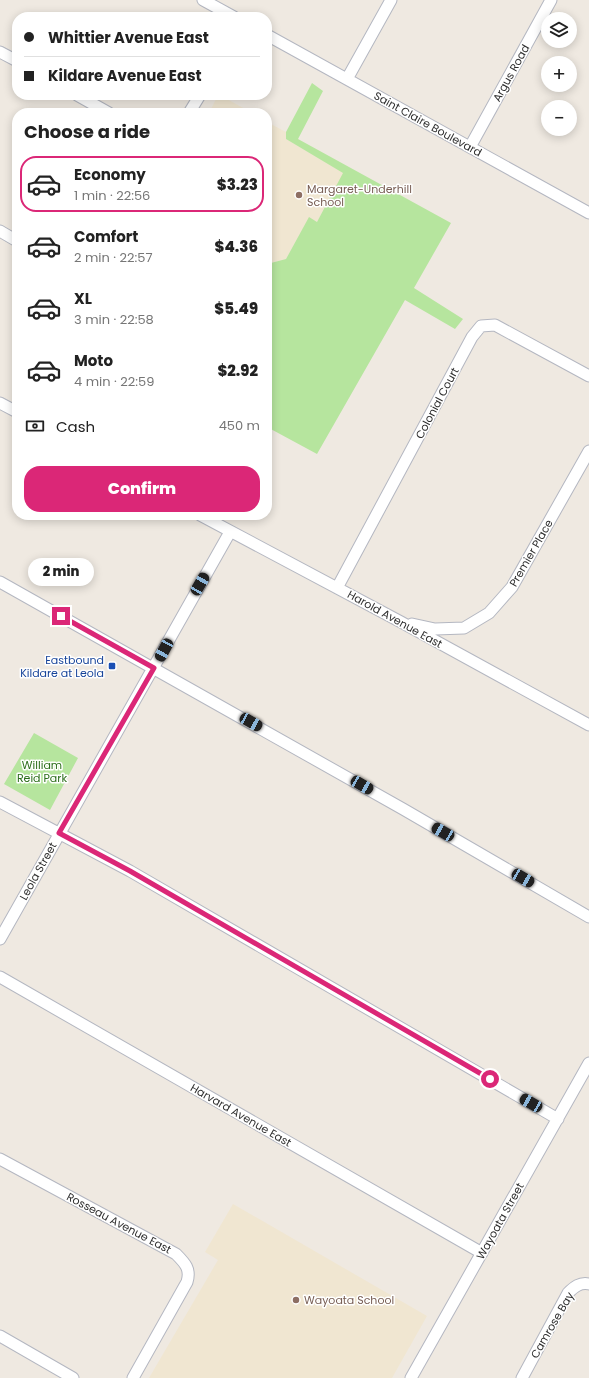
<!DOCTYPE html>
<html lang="en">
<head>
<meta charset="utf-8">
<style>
	:root { --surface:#fff; --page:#f6f6f6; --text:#222; --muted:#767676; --line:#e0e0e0; --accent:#db2777 }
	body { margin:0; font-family:Poppins,sans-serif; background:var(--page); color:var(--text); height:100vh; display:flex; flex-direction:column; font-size:15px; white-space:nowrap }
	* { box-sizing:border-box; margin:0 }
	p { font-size:13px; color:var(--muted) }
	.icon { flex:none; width:22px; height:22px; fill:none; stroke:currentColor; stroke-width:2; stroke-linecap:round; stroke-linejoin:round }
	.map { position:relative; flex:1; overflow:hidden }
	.drawer { position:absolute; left:12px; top:108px; width:260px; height:412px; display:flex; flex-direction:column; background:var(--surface); border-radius:16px; box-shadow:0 2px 10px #0003 }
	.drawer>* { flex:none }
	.banner { position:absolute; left:12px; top:12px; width:260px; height:88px; border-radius:16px; box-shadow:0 2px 10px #0003; display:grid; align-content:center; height:88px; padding:0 12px; background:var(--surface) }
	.tools { position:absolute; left:541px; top:12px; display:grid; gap:8px }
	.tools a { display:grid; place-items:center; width:36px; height:36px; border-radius:50%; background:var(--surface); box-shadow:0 2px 10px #0003; font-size:20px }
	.end { position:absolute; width:18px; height:18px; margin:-9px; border:5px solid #db2777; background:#fff; box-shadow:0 0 0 2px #fff }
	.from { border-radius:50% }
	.bubble { position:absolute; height:28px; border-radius:14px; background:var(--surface); box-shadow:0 2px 10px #0003; font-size:13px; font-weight:800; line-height:28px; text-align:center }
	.car { position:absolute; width:12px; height:24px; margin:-12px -6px; border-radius:5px; box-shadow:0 0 3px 1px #0007; background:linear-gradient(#222 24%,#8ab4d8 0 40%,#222 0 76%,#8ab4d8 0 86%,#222 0) }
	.banner b { display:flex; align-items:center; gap:14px; height:38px; font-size:15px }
	.banner b+b { border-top:1px solid var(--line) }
	.banner i { width:10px; height:10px; background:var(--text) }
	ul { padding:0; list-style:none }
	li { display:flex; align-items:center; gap:12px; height:56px; margin:0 8px 6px; padding:0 4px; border:2px solid transparent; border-radius:16px }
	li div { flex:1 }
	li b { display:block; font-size:15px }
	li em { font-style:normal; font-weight:800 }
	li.current { border-color:var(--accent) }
	li>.icon { width:36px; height:36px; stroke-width:1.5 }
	h2 { padding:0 12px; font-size:18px; line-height:48px }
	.pay { display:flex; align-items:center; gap:10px; height:44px; padding:0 12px; font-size:15px }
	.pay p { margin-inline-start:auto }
	.action { display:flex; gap:8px; margin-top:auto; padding:8px 12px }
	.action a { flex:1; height:46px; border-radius:16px; background:var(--accent); color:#fff; font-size:16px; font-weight:800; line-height:46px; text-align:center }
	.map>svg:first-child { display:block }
	.education { fill:#f0e6d1 }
	.green { fill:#b6e59e }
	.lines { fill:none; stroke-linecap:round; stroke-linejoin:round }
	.minor-casing { stroke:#b4b7c1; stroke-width:13 }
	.minor { stroke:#fff; stroke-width:11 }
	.route { stroke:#db2777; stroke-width:5 }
	.education-dot { fill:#8d6e63; stroke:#fff; stroke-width:1.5 }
	.transit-dot { fill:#1a4fb4; stroke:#fff; stroke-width:1.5 }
	.labels { text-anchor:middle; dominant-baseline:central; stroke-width:3; stroke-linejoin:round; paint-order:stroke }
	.street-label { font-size:11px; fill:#2e2e2e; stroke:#fff }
	.education-label { font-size:11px; fill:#785e54; stroke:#fff; text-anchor:start }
	.transit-label { font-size:11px; fill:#164399; stroke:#fff; text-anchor:end }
	.park-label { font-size:11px; fill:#2c6e1b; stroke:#fff }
</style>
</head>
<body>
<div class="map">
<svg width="589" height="1378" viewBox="0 0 589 1378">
	<rect width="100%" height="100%" fill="#efe9e1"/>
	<!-- education -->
	<path class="education" d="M218 95H220L252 113H209Z
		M267 122 286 132V139L344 173 317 222 309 218 286 259 267 264Z
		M233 1204 427 1316 392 1378H149L218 1260 205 1252Z"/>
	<!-- green -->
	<path class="green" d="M312 83 323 91 298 139 451 223 414 288 463 319 455 329 405 300 317 454 267 427V264L286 259 309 217 317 222 343 173 286 139V132Z
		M34 733 78 758 50 810 4 784Z"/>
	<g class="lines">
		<defs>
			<path id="minor" d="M203 0 234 17
				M267 35 589 213
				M0 52 17 61
				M347 79 391 0
				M77 95 109 113
				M189 113 200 95
				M470 147 551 0
				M0 231 17 241
				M0 403 17 412
				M200 515 401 622 589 725
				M0 582 403 809 589 917
				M337 588 472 337 481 326 495 325 589 376
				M412 624 435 629 464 628 489 613 512 587 589 451
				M0 802 130 871 558 1119
				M0 939 230 532
				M0 977 482 1253
				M0 1159 176 1254C185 1263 191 1269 187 1282L133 1378
				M0 1336 73 1378
				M411 1378 589 1063
				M522 1378 568 1293C574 1287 580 1282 589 1284"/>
		</defs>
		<!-- minor casing -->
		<use href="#minor" class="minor-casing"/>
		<!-- minor -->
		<use href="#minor" class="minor"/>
	</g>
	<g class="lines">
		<!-- route -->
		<path class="route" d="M61 616 154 668 59 833 130 871 490 1079"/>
	</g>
	<!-- markers -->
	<g class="education-dot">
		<circle cx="299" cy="195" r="4"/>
		<circle cx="296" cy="1300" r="4"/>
	</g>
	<rect class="transit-dot" x="108" y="662" width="8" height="8" rx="2"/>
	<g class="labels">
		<!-- street labels -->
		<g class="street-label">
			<text transform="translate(511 73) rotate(-61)">Argus Road</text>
			<text transform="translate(428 124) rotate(29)">Saint Claire Boulevard</text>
			<text transform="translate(437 403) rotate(-62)">Colonial Court</text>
			<text transform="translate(531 553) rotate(-60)">Premier Place</text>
			<text transform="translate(395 619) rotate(29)">Harold Avenue East</text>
			<text transform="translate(38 871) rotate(-61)">Leola Street</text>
			<text transform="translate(241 1115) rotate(30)">Harvard Avenue East</text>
			<text transform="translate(500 1221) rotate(-61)">Wayoata Street</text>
			<text transform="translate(119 1223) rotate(28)">Rosseau Avenue East</text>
			<text transform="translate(552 1325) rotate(-60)">Camrose Bay</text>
		</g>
		<!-- education labels -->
		<g class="education-label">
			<text x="307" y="189">Margaret-Underhill<tspan x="307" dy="13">School</tspan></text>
			<text x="304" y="1300">Wayoata School</text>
		</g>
		<!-- transit labels -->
		<g class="transit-label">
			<text x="104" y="660">Eastbound<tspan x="104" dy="13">Kildare at Leola</tspan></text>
		</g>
		<!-- park labels -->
		<g class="park-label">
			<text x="42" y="765">William<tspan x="42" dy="13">Reid Park</tspan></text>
		</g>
	</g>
</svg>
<div class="tools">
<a><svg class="icon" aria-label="layers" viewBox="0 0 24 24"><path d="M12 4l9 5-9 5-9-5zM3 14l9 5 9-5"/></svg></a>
<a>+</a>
<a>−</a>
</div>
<i class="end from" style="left:490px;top:1079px"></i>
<i class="end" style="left:61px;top:616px"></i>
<div class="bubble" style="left:28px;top:558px;width:66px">2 min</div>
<i class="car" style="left:200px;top:584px;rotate:30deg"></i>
<i class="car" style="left:164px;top:650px;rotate:208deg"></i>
<i class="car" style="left:251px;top:722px;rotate:119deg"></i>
<i class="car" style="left:362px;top:785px;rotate:120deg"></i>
<i class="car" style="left:443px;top:832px;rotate:300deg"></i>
<i class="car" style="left:523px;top:878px;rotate:120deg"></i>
<i class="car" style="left:531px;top:1103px;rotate:300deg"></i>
<div class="banner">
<b><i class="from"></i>Whittier Avenue East</b>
<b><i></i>Kildare Avenue East</b>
</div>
<section class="drawer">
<h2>Choose a ride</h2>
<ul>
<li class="current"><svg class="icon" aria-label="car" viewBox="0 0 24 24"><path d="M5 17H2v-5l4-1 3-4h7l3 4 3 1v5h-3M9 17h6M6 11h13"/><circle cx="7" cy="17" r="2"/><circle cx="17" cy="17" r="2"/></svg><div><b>Economy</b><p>1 min · 22:56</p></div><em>$3.23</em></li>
<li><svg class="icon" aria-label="car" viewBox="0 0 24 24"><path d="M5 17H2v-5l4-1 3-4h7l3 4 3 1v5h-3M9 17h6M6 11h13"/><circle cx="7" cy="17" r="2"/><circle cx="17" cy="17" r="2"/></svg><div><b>Comfort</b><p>2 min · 22:57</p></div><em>$4.36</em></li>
<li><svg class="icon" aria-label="car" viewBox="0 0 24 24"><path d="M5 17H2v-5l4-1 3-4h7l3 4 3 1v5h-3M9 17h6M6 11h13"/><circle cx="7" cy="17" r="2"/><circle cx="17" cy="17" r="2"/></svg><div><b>XL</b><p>3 min · 22:58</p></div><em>$5.49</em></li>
<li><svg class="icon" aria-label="car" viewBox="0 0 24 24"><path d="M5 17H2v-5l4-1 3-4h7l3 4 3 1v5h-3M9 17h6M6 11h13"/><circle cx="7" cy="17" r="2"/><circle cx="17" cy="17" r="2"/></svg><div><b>Moto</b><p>4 min · 22:59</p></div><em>$2.92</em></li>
</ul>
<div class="pay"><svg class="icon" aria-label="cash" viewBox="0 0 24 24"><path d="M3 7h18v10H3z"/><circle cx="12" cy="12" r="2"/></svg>Cash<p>450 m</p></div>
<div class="action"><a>Confirm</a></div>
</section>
</div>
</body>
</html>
